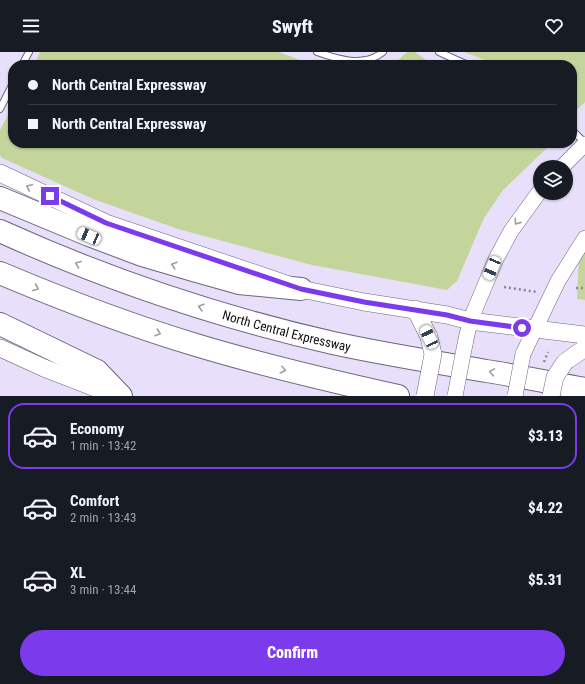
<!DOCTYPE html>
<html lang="en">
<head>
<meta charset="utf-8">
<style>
	:root { --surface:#171b24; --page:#242831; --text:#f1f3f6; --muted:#9ea1a6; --line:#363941; --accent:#7c3aed }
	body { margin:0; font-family:"Roboto Condensed",sans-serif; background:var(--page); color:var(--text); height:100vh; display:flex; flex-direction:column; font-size:15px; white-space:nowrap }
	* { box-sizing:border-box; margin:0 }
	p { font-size:13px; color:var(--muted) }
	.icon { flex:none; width:22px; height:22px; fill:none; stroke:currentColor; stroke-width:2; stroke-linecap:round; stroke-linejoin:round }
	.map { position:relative; height:344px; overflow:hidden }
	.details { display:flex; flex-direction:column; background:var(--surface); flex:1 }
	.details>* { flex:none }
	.banner { position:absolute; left:8px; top:8px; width:569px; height:88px; border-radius:16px; box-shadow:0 1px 3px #0004; display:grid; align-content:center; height:88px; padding:0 20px; background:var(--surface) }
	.tools { position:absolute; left:533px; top:108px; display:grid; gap:8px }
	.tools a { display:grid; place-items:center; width:40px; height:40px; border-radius:50%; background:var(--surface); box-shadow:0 1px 3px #0004; font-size:20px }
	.end { position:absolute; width:18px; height:18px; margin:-9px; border:5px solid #7c3aed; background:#fff; box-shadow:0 0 0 2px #fff }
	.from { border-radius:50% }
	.car { position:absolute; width:12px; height:24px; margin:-12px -6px; border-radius:5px; box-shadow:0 0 3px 1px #0007; background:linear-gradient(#fff 24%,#345 0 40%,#fff 0 76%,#345 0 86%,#fff 0) }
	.banner b { display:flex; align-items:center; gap:14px; height:38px; font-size:15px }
	.banner b+b { border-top:1px solid var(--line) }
	.banner i { width:10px; height:10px; background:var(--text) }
	ul { padding:7px 0 0; list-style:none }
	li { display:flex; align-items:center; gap:12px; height:66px; margin:0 8px 6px; padding:0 12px; border:2px solid transparent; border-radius:16px }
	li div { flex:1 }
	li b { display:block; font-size:15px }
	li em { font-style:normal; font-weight:800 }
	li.on { border-color:var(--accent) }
	li>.icon { width:36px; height:36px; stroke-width:1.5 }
	.primary-button { display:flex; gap:8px; margin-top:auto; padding:8px 20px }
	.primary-button a { flex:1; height:46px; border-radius:24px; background:var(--accent); color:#fff; font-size:16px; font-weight:800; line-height:46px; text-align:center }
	header { display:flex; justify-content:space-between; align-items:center; height:52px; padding:0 20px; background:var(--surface); font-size:18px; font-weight:800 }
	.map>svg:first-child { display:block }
	.green { fill:#c3d59b }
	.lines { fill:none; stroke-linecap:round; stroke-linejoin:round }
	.service-casing { stroke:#6d667d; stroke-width:8 }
	.tertiary-casing { stroke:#6d667d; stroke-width:16 }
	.secondary-casing { stroke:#6d667d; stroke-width:18 }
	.motorway-casing { stroke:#6d667d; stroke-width:24 }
	.path { stroke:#898496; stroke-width:2.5; stroke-dasharray:2 3; stroke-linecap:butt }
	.service { stroke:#fff; stroke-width:6 }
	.tertiary { stroke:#fff; stroke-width:15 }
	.secondary { stroke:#fff; stroke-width:17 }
	.motorway { stroke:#fff; stroke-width:22 }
	.tertiary-bridge-casing { stroke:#6d667d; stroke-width:16; stroke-linecap:butt }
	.secondary-bridge-casing { stroke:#6d667d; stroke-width:18; stroke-linecap:butt }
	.path-bridge { stroke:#898496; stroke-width:2.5; stroke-dasharray:2 3; stroke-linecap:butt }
	.tertiary-bridge { stroke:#fff; stroke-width:15 }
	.secondary-bridge { stroke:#fff; stroke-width:17 }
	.oneway { stroke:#9f9da1 }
	.route { stroke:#7c3aed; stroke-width:5 }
	.labels { text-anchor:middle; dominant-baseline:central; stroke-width:3; stroke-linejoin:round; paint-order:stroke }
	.street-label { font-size:13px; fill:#0e0b13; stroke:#e8e0fa }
</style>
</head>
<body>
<header><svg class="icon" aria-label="menu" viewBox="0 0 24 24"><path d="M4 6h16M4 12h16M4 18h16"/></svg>Swyft<svg class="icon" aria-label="heart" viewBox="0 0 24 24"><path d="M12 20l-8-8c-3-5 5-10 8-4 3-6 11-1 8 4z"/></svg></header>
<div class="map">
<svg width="585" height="344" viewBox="0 0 585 344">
	<rect width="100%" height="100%" fill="#e8e0fa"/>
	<!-- green -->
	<path class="green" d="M40 0H279L313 13H34Z
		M407 0H415L433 13H393Z
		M464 0H585V50L573 61H572V13H498Z
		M13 53V91H549V94L503 138 484 166 457 229 447 238 312 213 178 177 93 147 2 106 0 103V78Z
		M585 199V248L577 247 579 205Z"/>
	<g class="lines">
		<defs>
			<path id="service" d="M317 0C337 7 364 16 383 0
				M439 0 468 13
				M22 13 29 0
				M0 57 13 31
				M572 78 585 91"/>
			<path id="tertiary" d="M562 115 585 92
				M465 292 470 269 496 207 511 179 540 139
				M523 302 558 229 585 186"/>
			<path id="secondary" d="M0 121 106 171 301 237 364 250 447 263 470 269 585 283
				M415 257 429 285
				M0 296 44 316 116 344
				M565 310 585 296"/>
			<g id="motorway">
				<path d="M0 146 89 183 142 203 193 218 239 231 301 237"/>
				<path id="s1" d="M0 179C106 227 219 265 333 291 383 302 435 310 486 319 519 324 552 331 585 337"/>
				<path d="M0 221C64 248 129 273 196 293 262 313 330 329 398 344"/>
				<path d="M0 272 97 319 121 344"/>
			</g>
		</defs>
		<!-- service casing -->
		<use href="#service" class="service-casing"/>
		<!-- tertiary casing -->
		<use href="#tertiary" class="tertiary-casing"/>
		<!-- secondary casing -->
		<use href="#secondary" class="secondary-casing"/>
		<!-- motorway casing -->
		<use href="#motorway" class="motorway-casing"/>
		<!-- path -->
		<path class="path" d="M504 235 537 240
			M576 236H585"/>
		<!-- service -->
		<use href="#service" class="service"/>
		<!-- tertiary -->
		<use href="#tertiary" class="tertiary"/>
		<!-- secondary -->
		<use href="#secondary" class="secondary"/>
		<!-- motorway -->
		<use href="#motorway" class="motorway"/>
		<defs>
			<path id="tertiary-bridge" d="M455 344 465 292
				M515 344 523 302"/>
			<path id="secondary-bridge" d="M425 344 433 302 429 285
				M551 344 555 325 565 310"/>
		</defs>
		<!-- tertiary-bridge casing -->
		<use href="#tertiary-bridge" class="tertiary-bridge-casing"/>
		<!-- secondary-bridge casing -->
		<use href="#secondary-bridge" class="secondary-bridge-casing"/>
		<!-- path-bridge -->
		<path class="path-bridge" d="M544 310 548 300"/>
		<!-- tertiary-bridge -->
		<use href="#tertiary-bridge" class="tertiary-bridge"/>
		<!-- secondary-bridge -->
		<use href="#secondary-bridge" class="secondary-bridge"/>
	</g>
	<!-- one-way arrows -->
	<defs><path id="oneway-chevron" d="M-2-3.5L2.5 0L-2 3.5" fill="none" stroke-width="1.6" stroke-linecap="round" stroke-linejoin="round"/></defs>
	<g class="oneway">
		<use href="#oneway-chevron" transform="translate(29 135) rotate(-155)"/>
		<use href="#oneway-chevron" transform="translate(517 170) rotate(125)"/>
		<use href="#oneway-chevron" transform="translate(78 212) rotate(-159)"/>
		<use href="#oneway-chevron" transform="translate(174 213) rotate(-163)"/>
		<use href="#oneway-chevron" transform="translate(36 236) rotate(23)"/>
		<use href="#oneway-chevron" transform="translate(201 255) rotate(-164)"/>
		<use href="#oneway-chevron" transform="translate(158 281) rotate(19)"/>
		<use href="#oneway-chevron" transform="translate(283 318) rotate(14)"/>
		<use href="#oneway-chevron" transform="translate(492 320) rotate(-170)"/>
	</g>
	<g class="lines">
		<!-- route -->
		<path class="route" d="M50 144 106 171 301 237 364 250 447 263 470 269 522 276"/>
	</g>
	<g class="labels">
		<!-- street labels -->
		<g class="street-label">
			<text stroke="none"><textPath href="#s1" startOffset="304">North Central Expressway</textPath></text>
		</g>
	</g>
</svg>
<div class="tools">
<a><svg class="icon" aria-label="layers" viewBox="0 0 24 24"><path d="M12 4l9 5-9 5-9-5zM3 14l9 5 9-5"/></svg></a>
</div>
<i class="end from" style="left:522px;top:276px"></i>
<i class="end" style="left:50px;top:144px"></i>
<i class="car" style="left:89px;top:184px;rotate:293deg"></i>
<i class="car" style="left:492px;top:216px;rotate:203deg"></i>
<i class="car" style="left:429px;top:285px;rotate:335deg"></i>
<div class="banner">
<b><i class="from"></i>North Central Expressway</b>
<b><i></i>North Central Expressway</b>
</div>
</div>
<section class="details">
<ul>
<li class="on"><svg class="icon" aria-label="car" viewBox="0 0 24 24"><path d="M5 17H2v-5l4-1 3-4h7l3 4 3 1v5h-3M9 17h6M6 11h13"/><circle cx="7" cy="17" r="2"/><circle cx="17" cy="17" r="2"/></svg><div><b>Economy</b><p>1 min · 13:42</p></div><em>$3.13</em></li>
<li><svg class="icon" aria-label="car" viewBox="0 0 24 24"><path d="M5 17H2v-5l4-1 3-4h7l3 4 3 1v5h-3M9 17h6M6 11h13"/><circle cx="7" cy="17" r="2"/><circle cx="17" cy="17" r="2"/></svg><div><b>Comfort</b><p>2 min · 13:43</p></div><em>$4.22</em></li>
<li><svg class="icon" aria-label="car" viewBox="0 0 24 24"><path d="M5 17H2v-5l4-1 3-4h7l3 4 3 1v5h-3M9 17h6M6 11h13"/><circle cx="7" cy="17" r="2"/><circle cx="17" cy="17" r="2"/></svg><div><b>XL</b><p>3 min · 13:44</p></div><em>$5.31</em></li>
</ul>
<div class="primary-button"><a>Confirm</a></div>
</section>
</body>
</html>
